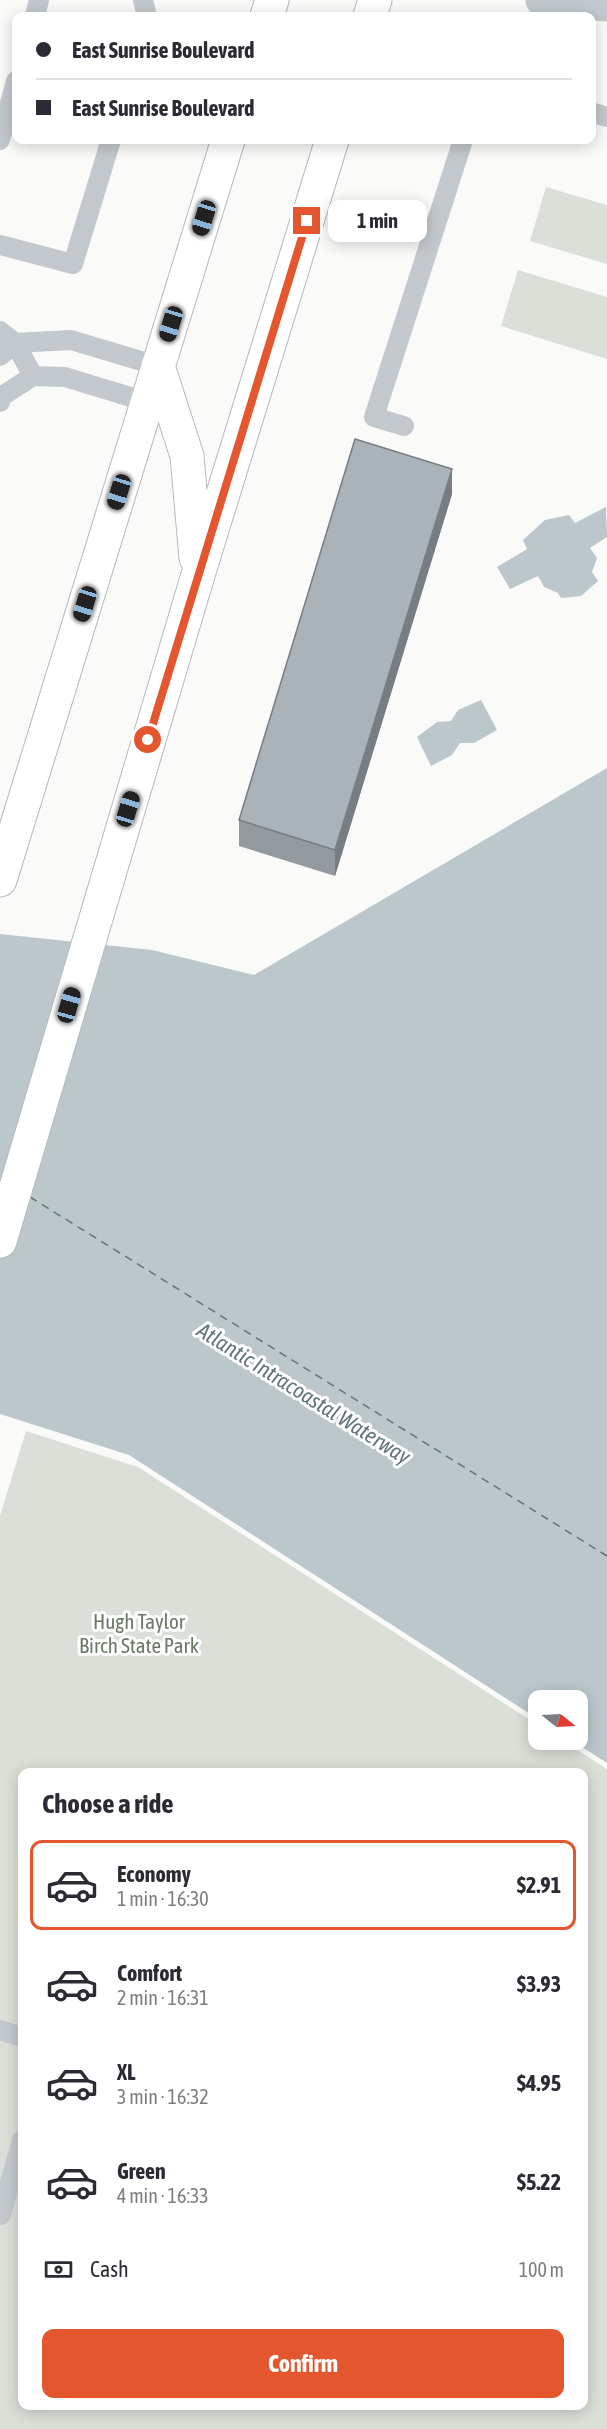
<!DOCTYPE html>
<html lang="en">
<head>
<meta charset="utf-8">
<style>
	:root { --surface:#fff; --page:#f7f7f7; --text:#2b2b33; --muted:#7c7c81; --line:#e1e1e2; --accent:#e4572e }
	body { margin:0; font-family:"Asap Condensed",sans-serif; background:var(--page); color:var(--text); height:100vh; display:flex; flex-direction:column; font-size:22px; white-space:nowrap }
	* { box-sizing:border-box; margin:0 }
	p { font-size:20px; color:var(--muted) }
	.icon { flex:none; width:33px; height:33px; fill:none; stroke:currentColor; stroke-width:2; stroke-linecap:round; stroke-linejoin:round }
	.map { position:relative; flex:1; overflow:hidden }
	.drawer { position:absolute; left:18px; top:1768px; width:570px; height:642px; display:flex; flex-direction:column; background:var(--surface); border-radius:12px; box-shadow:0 3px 15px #0003 }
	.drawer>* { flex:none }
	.guide { position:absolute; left:12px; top:12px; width:584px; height:132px; border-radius:12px; box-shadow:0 3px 15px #0003; display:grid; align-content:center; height:132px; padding:0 24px; background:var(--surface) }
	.needle { width:39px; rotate:108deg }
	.buttons { position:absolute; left:528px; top:1690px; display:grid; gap:12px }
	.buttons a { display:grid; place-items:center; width:60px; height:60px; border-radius:12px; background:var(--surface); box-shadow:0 3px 15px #0003; font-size:30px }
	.end { position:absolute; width:27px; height:27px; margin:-14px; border:8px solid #e4572e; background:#fff; box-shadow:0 0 0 3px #fff }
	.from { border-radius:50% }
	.bubble { position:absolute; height:42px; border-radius:12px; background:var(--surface); box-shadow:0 3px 15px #0003; font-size:20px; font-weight:700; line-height:42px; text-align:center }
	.car { position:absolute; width:18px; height:36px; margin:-18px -9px; border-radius:8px; box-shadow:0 0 4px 2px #0007; background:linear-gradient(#222 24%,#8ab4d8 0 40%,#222 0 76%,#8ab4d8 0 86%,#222 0) }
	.guide b { display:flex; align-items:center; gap:21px; height:57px; font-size:22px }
	.guide b+b { border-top:2px solid var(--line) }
	.guide i { width:15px; height:15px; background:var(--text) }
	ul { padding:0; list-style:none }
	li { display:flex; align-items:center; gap:18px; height:90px; margin:0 12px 9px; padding:0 12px; border:3px solid transparent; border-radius:12px }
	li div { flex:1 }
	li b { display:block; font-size:22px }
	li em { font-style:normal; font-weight:700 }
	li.active { border-color:var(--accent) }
	li>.icon { width:54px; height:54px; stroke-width:1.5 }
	h2 { padding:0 24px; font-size:27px; line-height:72px }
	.pay { display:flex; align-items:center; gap:15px; height:66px; padding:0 24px; font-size:22px }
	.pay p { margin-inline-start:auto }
	.action { display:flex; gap:12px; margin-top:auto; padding:12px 24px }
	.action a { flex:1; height:69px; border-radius:12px; background:var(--accent); color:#fff; font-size:24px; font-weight:700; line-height:69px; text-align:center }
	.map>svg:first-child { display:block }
	.green { fill:#dadfd7; fill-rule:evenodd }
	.water { fill:#bbc7cb }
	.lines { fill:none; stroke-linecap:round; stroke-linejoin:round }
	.ferry { stroke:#60757c; stroke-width:1.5; stroke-dasharray:8 6; stroke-linecap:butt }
	.primary-casing { stroke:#b5babe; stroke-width:35 }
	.lane { stroke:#c3c8cc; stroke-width:20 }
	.street { stroke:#c3c8cc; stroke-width:33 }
	.primary { stroke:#fff; stroke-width:33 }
	.wall { fill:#929a9f }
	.shaded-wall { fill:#777d82 }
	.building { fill:#aab3b9; stroke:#777d82; stroke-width:1.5 }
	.route { stroke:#e4572e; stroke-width:8 }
	.labels { text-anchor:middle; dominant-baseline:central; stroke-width:6; stroke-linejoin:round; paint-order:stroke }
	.park-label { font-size:21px; fill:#687a64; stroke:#fff }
	.water-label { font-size:22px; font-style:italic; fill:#60757c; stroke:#fff }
</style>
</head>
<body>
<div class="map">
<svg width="607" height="2429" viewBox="0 0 607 2429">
	<rect width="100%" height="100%" fill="#fafaf8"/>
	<!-- green -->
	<path class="green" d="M546 187 607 205V264L530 241Z
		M518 270 607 297V359L501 326Z
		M26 1431 138 1467 538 1725V1740H562L607 1769V2429H0V1516ZM22 1773H584V2406H22Z"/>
	<!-- water -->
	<path class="water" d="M606 507 607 537 590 548 597 558 592 572 598 581 581 596 561 598 558 593 544 587 538 576 510 589 497 567 527 549 523 540 545 520 569 515 575 523Z
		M481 700 497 730 474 743H460L452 755 431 766 417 737 437 722 451 721 458 710Z
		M607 768V1763L571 1740H578V1701H538V1719L129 1455 0 1414V934L152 950 254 975Z"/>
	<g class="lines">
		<!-- ferry -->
		<path class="ferry" d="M30 1197 607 1556"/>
		<defs>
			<path id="primary" d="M267 16 272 0
				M370 16 375 0
				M158 366 187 456 196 558
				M0 880 228 140
				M0 1241 198 575 332 140"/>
		</defs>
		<!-- primary casing -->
		<use href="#primary" class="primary-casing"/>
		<!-- lane -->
		<path class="lane" d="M143 0 147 16
			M35 16 39 0
			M591 112 607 117
			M0 140 16 81
			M0 245 73 264 111 140
			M0 331 15 343 33 376
			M0 356 15 343 71 340 158 366
			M0 402 2 396 33 376 65 377 147 402
			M404 426 374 417 463 140
			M0 2030 22 2037
			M1 2215 22 2140"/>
		<!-- street -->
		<path class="street" d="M542 0 607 5"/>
		<!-- primary -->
		<use href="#primary" class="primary"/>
	</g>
	<!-- wall -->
	<path class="wall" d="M452 494 335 876 239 846V820Z"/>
	<!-- shaded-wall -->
	<path class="shaded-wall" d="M452 469V494L335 876V850Z"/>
	<!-- building -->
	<path class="building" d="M355 439 452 469 335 850 239 820Z"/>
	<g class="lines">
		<!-- route -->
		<path class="route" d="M148 740 307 221"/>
	</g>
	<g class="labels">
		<!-- park labels -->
		<g class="park-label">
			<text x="139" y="1621">Hugh Taylor<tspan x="139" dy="24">Birch State Park</tspan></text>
		</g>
		<!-- water labels -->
		<g class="water-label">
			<text transform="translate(304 1393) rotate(32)">Atlantic Intracoastal Waterway</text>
		</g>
	</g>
</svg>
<div class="buttons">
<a><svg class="needle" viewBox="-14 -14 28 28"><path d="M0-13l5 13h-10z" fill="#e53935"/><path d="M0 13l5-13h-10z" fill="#7c7c81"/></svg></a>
</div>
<i class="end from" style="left:148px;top:740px"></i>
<i class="end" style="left:307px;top:221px"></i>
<div class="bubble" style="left:328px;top:200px;width:99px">1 min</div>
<i class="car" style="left:204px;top:218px;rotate:197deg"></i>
<i class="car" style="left:171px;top:324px;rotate:197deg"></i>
<i class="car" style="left:119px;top:492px;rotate:197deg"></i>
<i class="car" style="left:85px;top:604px;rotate:197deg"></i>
<i class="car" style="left:128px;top:809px;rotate:17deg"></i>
<i class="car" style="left:69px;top:1005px;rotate:16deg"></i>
<div class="guide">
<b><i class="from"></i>East Sunrise Boulevard</b>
<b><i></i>East Sunrise Boulevard</b>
</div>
<section class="drawer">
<h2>Choose a ride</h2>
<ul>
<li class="active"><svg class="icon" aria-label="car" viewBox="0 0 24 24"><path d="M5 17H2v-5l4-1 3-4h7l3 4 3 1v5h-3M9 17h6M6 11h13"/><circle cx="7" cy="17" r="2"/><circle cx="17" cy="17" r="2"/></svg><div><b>Economy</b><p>1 min · 16:30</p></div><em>$2.91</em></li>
<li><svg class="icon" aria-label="car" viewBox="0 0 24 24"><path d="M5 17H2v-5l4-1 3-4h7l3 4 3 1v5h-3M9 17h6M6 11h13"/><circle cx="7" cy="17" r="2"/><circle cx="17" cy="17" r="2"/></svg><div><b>Comfort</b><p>2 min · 16:31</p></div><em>$3.93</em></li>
<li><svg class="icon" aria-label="car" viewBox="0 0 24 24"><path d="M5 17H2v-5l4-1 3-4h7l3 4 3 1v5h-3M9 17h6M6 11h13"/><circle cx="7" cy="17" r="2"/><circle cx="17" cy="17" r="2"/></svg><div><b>XL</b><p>3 min · 16:32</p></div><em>$4.95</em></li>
<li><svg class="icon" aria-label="car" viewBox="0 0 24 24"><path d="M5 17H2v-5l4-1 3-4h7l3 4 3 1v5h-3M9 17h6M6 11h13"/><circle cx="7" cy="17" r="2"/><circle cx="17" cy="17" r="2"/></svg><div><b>Green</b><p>4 min · 16:33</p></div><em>$5.22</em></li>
</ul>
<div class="pay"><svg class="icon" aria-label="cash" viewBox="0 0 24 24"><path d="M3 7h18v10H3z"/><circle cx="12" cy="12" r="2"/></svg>Cash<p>100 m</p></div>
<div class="action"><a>Confirm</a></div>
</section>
</div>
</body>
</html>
